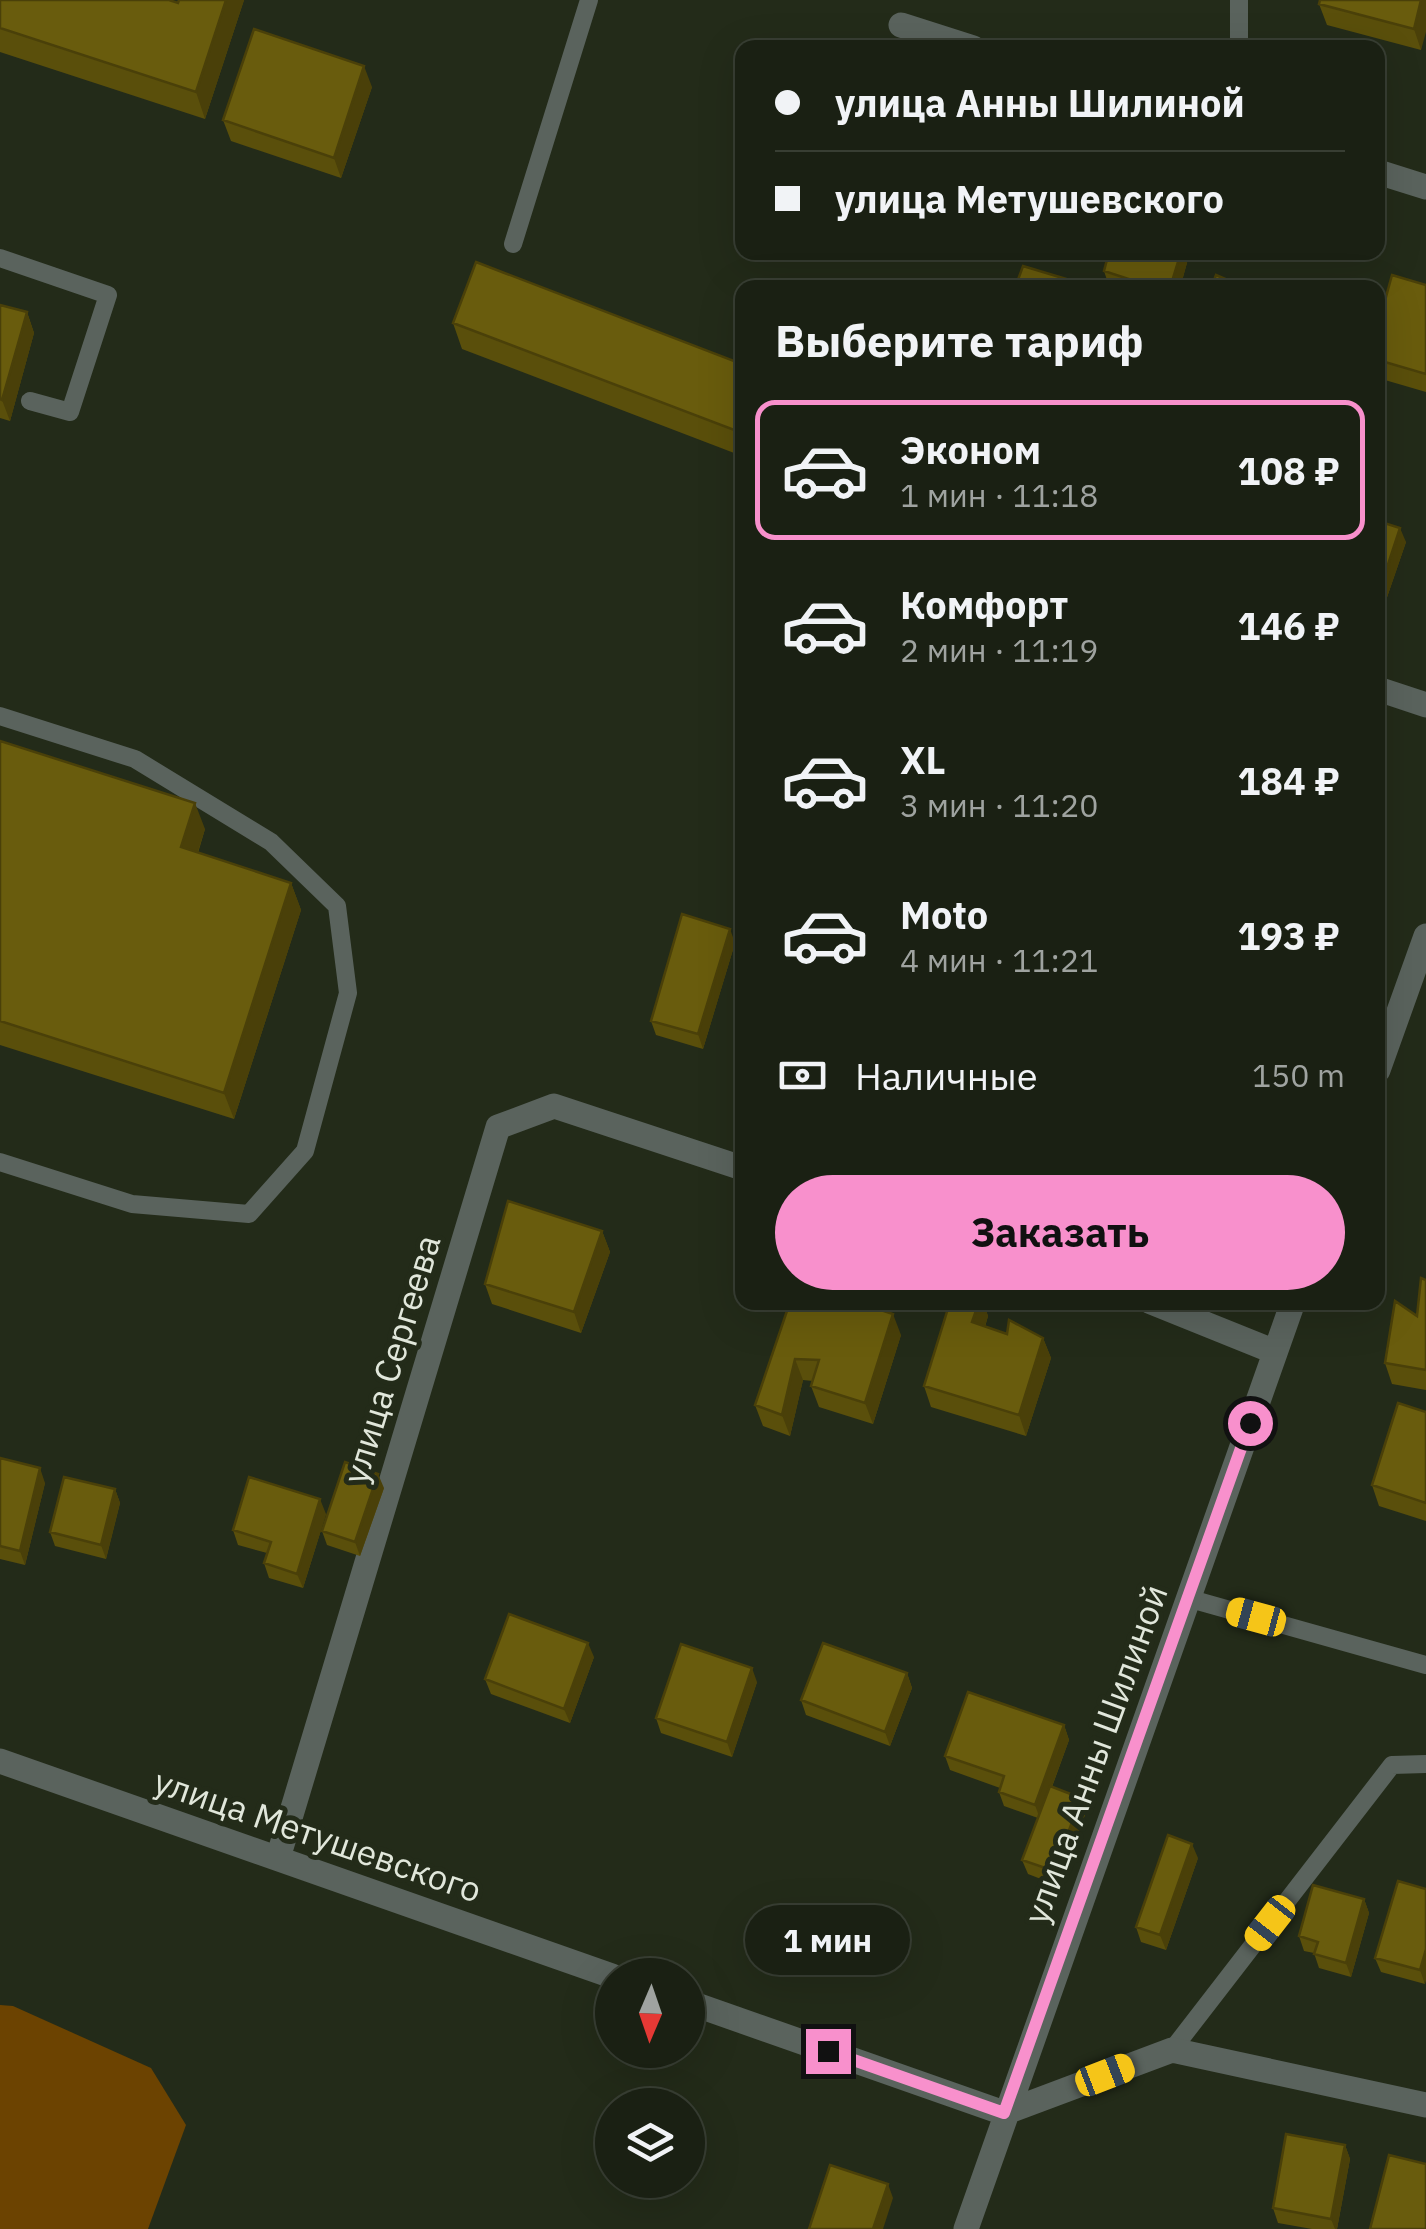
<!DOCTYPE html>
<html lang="ru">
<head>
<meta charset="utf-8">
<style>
	:root { --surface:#1a2013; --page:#23281c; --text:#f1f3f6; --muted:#9fa3a0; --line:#383e33; --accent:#f890cc }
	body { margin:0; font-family:"IBM Plex Sans",sans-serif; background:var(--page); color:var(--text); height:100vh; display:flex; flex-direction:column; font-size:38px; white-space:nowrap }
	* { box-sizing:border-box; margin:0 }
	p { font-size:32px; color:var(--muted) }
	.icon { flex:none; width:55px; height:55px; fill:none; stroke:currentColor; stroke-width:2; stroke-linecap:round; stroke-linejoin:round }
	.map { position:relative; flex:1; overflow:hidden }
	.details { position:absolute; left:735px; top:280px; width:650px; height:1030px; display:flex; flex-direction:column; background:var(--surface); border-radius:20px; box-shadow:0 10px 40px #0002,0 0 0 2px var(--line) }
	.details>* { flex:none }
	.banner { position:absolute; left:735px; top:40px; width:650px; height:220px; border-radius:20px; box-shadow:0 10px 40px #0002,0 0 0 2px var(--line); display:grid; align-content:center; height:220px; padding:0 40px; background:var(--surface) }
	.needle { width:65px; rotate:182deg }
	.fabs { position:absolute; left:595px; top:1958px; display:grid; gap:20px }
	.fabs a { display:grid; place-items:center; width:110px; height:110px; border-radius:50%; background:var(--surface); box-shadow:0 10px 40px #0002,0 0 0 2px var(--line); font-size:50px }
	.end { position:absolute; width:45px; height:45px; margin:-22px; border:12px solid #f890cc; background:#111; box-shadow:0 0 0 5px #111 }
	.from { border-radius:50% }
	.bubble { position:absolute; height:70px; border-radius:35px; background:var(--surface); box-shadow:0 10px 40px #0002,0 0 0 2px var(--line); font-size:32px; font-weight:700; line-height:70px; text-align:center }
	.car { position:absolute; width:30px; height:60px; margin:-30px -15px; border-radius:12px; box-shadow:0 0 8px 2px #0007; background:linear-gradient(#f5c518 24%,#345 0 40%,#f5c518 0 76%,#345 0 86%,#f5c518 0) }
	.banner b { display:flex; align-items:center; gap:35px; height:95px; font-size:38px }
	.banner b+b { border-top:2px solid var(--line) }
	.banner i { width:25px; height:25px; background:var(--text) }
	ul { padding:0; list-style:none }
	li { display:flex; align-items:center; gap:30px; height:140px; margin:0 20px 15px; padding:0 20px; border:5px solid transparent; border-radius:20px }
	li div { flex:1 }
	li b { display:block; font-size:38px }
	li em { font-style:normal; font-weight:700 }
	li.current { border-color:var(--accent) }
	li>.icon { width:90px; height:90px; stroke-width:1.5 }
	h2 { padding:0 40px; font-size:45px; line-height:120px }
	.pay { display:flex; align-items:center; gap:25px; height:110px; padding:0 40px; font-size:38px }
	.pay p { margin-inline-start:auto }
	.cta { display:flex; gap:20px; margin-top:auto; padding:20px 40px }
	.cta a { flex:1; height:115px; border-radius:60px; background:var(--accent); color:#111; font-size:40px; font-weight:700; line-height:115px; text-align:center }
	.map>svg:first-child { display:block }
	.green { fill:#6c4301 }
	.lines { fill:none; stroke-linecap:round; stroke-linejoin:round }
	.service { stroke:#5a635d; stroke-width:18 }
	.minor { stroke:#5a635d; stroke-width:25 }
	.wall { fill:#5a4f0b }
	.shaded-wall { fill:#4a4009 }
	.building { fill:#695c0d; stroke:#4a4009; stroke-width:2.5 }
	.route { stroke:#f890cc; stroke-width:12 }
	.labels { text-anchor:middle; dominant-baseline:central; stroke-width:10; stroke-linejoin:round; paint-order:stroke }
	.street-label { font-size:35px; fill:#e1e7db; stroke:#232b19 }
</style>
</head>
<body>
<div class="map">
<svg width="1426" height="2229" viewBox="0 0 1426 2229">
	<rect width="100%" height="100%" fill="#232b19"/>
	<!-- green -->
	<path class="green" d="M0 2005 13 2006 151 2068 186 2125 148 2229H0Z"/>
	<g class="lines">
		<!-- service -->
		<path class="service" d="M1239 0V48
			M513 244 589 0
			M0 258 108 295 70 412 30 401
			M0 716 135 759 271 842 337 906 348 993 305 1151 249 1214 132 1204 0 1162
			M1187 1598 1426 1665
			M1172 2050 1392 1765 1426 1764"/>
		<!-- minor -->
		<path class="minor" d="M901 25 973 48
			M1378 172 1426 187
			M1378 689 1426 705
			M1378 1070 1426 936
			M1151 1302 1275 1352
			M0 1761 612 1976
			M278 1858 498 1127 554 1106 742 1168
			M688 2002 1004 2113
			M1004 2113 1172 2050 1426 2105
			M966 2229 1293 1302"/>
	</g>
	<!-- wall -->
	<path class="wall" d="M0 0 178 3 179 0H244L205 119 0 52Z
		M1426 0 1421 50 1327 25 1319 4Z
		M372 87 341 178 231 141 223 120Z
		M1109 252H1190L1180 288H1115L1109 286 1104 271Z
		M1426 285V392L1378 378V326Z
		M0 305 27 312 34 333 10 421 0 418Z
		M453 323 742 364V456L462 349Z
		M1378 521 1406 542 1383 609 1378 608Z
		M0 741 205 829 198 853 291 883 301 910 234 1119 0 1045Z
		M735 943 703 1049 656 1035 651 1021Z
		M602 1231 610 1252 581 1333 492 1304 485 1284Z
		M1426 1280V1390L1392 1384 1385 1363 1417 1316Z
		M790 1302 901 1335 873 1424 819 1407 811 1386 813 1381 803 1380 790 1436 763 1426 755 1405Z
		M950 1302H983L988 1316 985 1327 1007 1334 1043 1338 1051 1358 1026 1436 931 1407 924 1386Z
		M1426 1412V1521L1379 1506 1372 1485Z
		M0 1458 45 1483 25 1565 0 1559Z
		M384 1488 360 1556 327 1545 322 1531Z
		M115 1489 120 1503 106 1559 55 1546 50 1532Z
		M326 1514 303 1588 269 1578 264 1563 267 1553 238 1545 233 1530Z
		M594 1657 570 1723 491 1694 485 1679Z
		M907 1673 912 1688 890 1746 806 1715 801 1700Z
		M757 1682 732 1757 661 1733 656 1718Z
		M1064 1725 1069 1740 1052 1787 1086 1812 1059 1886 1028 1874 1022 1860 1038 1818 1004 1806 999 1792 1000 1788 950 1770 945 1756Z
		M1198 1858 1166 1950 1141 1942 1136 1927Z
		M1398 1881 1425 1984 1381 1972 1375 1958Z
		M1364 1899 1369 1913 1351 1977 1319 1968 1314 1953 1304 1951 1299 1936Z
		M1345 2145 1350 2159 1337 2229H1312L1278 2223 1273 2208Z"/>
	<!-- shaded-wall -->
	<path class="shaded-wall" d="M226 0H244L205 119 196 92Z
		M1421 0H1426V32L1421 50 1414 29Z
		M364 66 372 87 341 178 334 158Z
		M1181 252H1190L1180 288H1170Z
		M27 312 34 333 10 421 2 400Z
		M1400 528 1406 542 1383 609 1378 595Z
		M195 803 205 829 191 874 181 847Z
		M291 883 301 910 234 1119 224 1093Z
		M730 929 735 943 703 1049 698 1034Z
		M602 1231 610 1252 581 1333 574 1312Z
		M979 1302H983L988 1316 980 1343 972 1322Z
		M893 1314 901 1335 873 1424 865 1403Z
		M1043 1338 1051 1358 1026 1436 1019 1415Z
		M795 1359 803 1380 790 1436 782 1415Z
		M40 1468 45 1483 25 1565 20 1551Z
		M378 1474 384 1488 360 1556 355 1542Z
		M115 1489 120 1503 106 1559 101 1545Z
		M320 1499 326 1514 303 1588 297 1574Z
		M588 1643 594 1657 570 1723 564 1709Z
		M752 1668 757 1682 732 1757 727 1742Z
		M907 1673 912 1688 890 1746 885 1732Z
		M1064 1725 1069 1740 1040 1819 1035 1805Z
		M1081 1798 1086 1812 1059 1886 1054 1871Z
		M1192 1844 1198 1858 1166 1950 1160 1935Z
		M1364 1899 1369 1913 1351 1977 1346 1963Z
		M1426 1949V1981L1425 1984 1420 1970Z
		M1345 2145 1350 2159 1337 2229H1335L1331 2219Z
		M888 2184 893 2198 883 2229H873Z"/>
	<!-- building -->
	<path class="building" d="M0 0H169L178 3 179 0H226L196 92 0 28Z
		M1320 0H1421L1414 29 1319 4Z
		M254 29 364 66 334 158 223 120Z
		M1109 252H1181L1170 288H1156L1104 271Z
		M476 262 742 364V433L453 323Z
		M1023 266 1076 282 1075 288H1015Z
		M1216 275 1246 288H1211Z
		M1392 275 1426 285V374L1378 360V326Z
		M0 305 27 312 2 400 0 399Z
		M1378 521 1400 528 1378 595Z
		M0 741 195 803 181 847 291 883 224 1093 0 1021Z
		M682 914 730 929 698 1034 651 1021Z
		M508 1201 602 1231 574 1312 485 1284Z
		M1421 1278 1426 1280V1370L1385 1363 1395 1301 1417 1316Z
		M790 1302H856L893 1314 865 1403 811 1386 819 1360 795 1359 782 1415 755 1405Z
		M950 1302H979L972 1322 1007 1334 1009 1320 1043 1338 1019 1415 924 1386Z
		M1398 1403 1426 1412V1503L1372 1485Z
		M0 1458 40 1468 20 1551 0 1546Z
		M345 1462 378 1474 355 1542 322 1531Z
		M64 1477 115 1489 101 1545 50 1532Z
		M249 1477 320 1499 297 1574 264 1563 271 1542 233 1530Z
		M509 1614 588 1643 564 1709 485 1679Z
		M823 1643 907 1673 885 1732 801 1700Z
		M681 1644 752 1668 727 1742 656 1718Z
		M968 1692 1064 1725 1035 1805 999 1792 1004 1776 945 1756Z
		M1050 1786 1081 1798 1054 1871 1022 1860Z
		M1168 1835 1192 1844 1160 1935 1136 1927Z
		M1398 1881 1426 1889V1949L1420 1970 1375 1958Z
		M1313 1885 1364 1899 1346 1963 1314 1954 1318 1942 1299 1936Z
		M1286 2134 1345 2145 1331 2219 1273 2208Z
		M1389 2155 1426 2164V2229H1370Z
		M830 2165 888 2184 873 2229H809Z"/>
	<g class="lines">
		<!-- route -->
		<path class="route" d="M828 2051 1004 2113 1250 1423"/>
	</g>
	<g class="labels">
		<!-- street labels -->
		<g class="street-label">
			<text transform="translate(391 1359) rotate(-73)">улица Сергеева</text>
			<text transform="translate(1095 1754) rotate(-70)">улица Анны Шилиной</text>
			<text transform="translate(318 1835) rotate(19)">улица Метушевского</text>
		</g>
	</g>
</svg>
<div class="fabs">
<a><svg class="needle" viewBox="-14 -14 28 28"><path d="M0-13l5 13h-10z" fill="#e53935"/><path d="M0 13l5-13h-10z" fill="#9fa3a0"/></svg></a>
<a><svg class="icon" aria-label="layers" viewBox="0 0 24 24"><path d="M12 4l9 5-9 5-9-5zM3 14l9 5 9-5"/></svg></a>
</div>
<i class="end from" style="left:1250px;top:1423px"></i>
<i class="end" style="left:828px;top:2051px"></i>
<div class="bubble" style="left:745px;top:1905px;width:165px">1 мин</div>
<i class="car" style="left:1256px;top:1617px;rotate:285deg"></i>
<i class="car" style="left:1270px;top:1923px;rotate:218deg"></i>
<i class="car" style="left:1105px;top:2075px;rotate:69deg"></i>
<div class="banner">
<b><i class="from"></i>улица Анны Шилиной</b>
<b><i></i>улица Метушевского</b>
</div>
<section class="details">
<h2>Выберите тариф</h2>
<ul>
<li class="current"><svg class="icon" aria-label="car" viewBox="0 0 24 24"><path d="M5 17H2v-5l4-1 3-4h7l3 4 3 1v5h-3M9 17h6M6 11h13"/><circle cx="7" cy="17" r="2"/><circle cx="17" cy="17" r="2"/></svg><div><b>Эконом</b><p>1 мин · 11:18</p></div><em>108 ₽</em></li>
<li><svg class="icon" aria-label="car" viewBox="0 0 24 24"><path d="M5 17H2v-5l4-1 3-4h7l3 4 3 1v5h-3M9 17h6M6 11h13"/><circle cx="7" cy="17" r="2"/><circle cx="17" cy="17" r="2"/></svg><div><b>Комфорт</b><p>2 мин · 11:19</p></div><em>146 ₽</em></li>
<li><svg class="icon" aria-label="car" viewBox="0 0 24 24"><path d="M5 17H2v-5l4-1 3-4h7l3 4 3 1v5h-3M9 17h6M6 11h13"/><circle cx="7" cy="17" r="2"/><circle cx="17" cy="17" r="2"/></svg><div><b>XL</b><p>3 мин · 11:20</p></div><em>184 ₽</em></li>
<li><svg class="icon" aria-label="car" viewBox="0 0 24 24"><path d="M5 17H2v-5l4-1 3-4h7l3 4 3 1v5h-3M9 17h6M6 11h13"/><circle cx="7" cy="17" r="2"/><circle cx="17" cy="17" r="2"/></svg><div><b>Moto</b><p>4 мин · 11:21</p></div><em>193 ₽</em></li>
</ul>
<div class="pay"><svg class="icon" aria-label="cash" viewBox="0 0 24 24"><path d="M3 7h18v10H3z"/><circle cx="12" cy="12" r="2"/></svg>Наличные<p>150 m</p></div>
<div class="cta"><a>Заказать</a></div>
</section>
</div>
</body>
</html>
